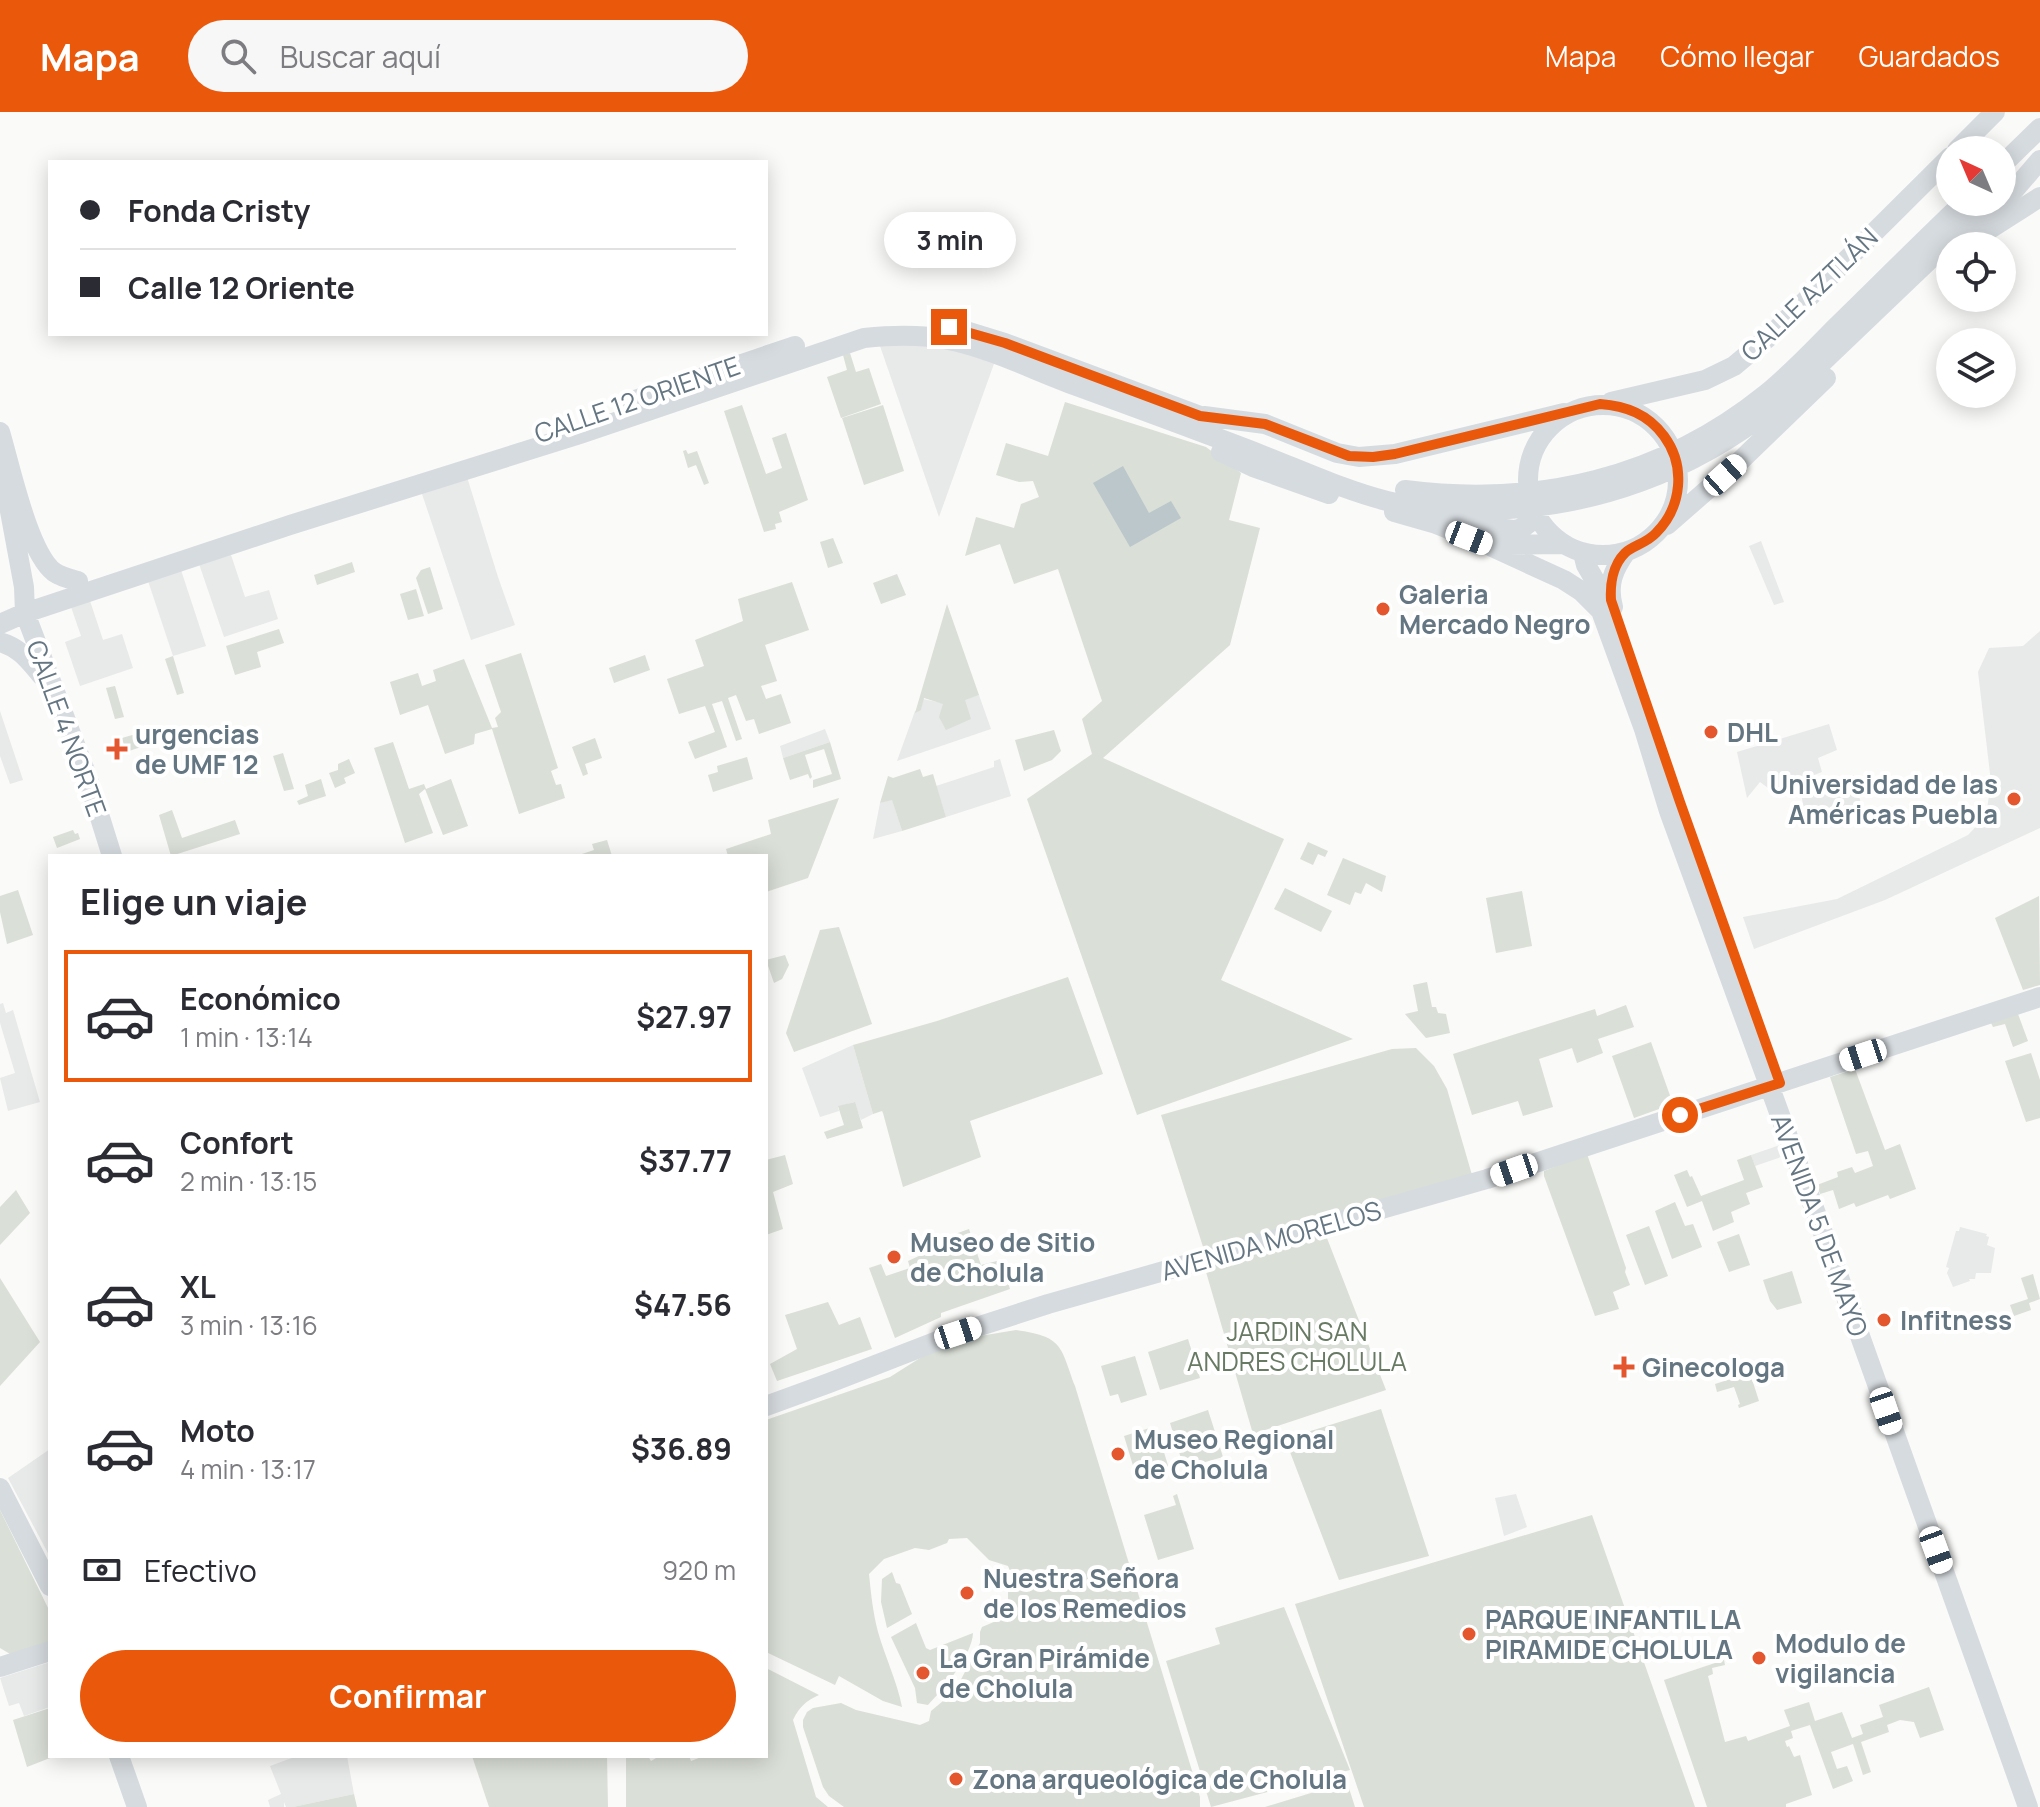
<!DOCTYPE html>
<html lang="es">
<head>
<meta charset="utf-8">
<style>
	:root { --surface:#fff; --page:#f7f7f7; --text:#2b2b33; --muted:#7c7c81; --line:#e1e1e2; --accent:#ea580c }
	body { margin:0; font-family:Manrope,sans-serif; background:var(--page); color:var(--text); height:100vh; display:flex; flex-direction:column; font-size:30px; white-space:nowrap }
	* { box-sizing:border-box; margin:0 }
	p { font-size:26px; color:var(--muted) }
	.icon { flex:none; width:44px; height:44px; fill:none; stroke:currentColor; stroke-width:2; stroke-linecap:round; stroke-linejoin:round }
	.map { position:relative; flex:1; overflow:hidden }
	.drawer { position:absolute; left:48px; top:742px; width:720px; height:904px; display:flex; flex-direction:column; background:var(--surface); border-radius:0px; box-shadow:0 4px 20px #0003 }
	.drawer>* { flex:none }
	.top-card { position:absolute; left:48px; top:48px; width:720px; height:176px; border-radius:0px; box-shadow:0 4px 20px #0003; display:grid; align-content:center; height:176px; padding:0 32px; background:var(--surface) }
	.needle { width:52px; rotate:316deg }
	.tools { position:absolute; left:1936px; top:24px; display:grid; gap:16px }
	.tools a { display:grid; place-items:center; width:80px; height:80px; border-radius:50%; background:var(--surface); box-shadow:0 4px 20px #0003; font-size:40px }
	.end { position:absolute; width:36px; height:36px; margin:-18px; border:10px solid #ea580c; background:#fff; box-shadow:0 0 0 4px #fff }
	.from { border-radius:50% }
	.bubble { position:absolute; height:56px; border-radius:28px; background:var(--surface); box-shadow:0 4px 20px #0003; font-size:26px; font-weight:700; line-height:56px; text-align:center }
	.car { position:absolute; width:24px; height:48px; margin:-24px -12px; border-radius:10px; box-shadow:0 0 6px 2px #0007; background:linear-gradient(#fff 24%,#345 0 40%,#fff 0 76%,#345 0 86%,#fff 0) }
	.top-card b { display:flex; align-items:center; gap:28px; height:76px; font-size:30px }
	.top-card b+b { border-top:2px solid var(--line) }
	.top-card i { width:20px; height:20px; background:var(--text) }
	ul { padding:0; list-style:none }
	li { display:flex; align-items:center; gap:24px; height:132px; margin:0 16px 12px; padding:0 16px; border:4px solid transparent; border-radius:0px }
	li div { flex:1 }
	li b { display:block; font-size:30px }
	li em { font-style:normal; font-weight:700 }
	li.selected { border-color:var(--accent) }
	li>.icon { width:72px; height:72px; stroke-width:1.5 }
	h2 { padding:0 32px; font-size:36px; line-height:96px }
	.pay { display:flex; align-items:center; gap:20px; height:88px; padding:0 32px; font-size:30px }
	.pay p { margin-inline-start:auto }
	.action { display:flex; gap:16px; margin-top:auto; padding:16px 32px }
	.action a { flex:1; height:92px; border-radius:48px; background:var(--accent); color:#fff; font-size:32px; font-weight:700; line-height:92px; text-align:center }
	header { display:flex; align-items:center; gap:48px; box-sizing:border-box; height:112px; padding:0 40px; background:var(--accent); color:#fff }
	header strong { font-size:38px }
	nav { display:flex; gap:44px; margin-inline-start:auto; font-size:28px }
	.search { width:560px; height:72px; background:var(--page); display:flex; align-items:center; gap:20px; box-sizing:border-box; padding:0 28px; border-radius:44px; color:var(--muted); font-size:30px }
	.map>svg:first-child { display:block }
	.built { fill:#e8e9e9 }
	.green { fill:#dadfd7 }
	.water { fill:#bbc7cb }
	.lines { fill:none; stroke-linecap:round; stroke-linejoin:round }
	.major { stroke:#d6dbdf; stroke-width:20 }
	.route { stroke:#ea580c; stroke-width:10 }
	.poi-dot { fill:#e4572e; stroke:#fff; stroke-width:3 }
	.labels { text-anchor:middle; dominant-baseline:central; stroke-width:8; stroke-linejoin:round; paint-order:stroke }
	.street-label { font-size:26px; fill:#657683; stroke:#fff }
	.poi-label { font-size:26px; font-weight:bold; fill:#657683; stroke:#fff; text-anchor:start }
	.park-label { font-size:26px; fill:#687a64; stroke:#fff }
</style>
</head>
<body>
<header>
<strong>Mapa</strong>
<div class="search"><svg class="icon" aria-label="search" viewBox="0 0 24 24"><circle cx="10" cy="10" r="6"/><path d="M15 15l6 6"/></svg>Buscar aquí</div>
<nav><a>Mapa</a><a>Cómo llegar</a><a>Guardados</a></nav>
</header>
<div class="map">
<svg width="2040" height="1695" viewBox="0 0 2040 1695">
	<rect width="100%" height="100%" fill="#fafaf8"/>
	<!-- built -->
	<path class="built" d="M928 230 995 249 939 405 880 234Z
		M467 365 498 465 515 513 471 528 420 376Z
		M1761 429 1784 490 1774 493 1749 434Z
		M230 440 245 485 269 478 278 507 224 525 198 449Z
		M180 455 206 534 173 544 147 466Z
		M89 486 103 528 122 522 133 556 80 574 65 530 81 524 70 492Z
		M2040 519V716L1885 788 1754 837 1743 805 1837 787 1968 723 1986 704 1991 670 1978 560 1989 536 2023 534Z
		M979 583 991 617 897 649 915 599 921 597 923 587 947 592Z
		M0 599 23 668 10 672 0 644Z
		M1829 612 1837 638 1818 646 1822 660 1772 679 1760 670 1747 686 1737 640Z
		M825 617 830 630 783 646 780 634Z
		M1000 647 1011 684 946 705 936 674 994 655V649Z
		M1854 663 1861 692 1806 713 1801 680Z
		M892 687 902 719 873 727 880 691Z
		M3 891 6 901 13 898 40 990 8 999 0 966 15 961 0 911V892Z
		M853 933 873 1002 861 1008 854 990 838 995 839 999 820 1005 802 956Z
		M1783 1032 1787 1043 1755 1054 1751 1043Z
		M1960 1115 1987 1122 1986 1124 1989 1125 1987 1133 1995 1136 1991 1161H1976L1975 1167H1969L1970 1169 1953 1175 1947 1161 1949 1156 1946 1155 1956 1119H1959Z
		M50 1337V1445L8 1366Z
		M1516 1382 1527 1415 1504 1424 1495 1386Z
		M50 1550V1595L24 1604 19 1591 9 1594 0 1566Z
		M297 1644H347L354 1682 293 1695H286L284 1690V1695H270L268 1688 281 1682 270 1654Z"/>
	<!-- green -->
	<path class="green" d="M850 241 856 260 869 256 881 292 841 306 827 265 847 258 843 243Z
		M1065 290 1206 335 1241 361 1229 408 1260 416 1230 533 1103 646 1284 727 1221 868 1353 927 1137 1003 1027 687 1092 642 1082 607 1102 589 1058 457 1014 472 1000 432 965 444 976 405 1014 416 1021 392 1039 385 1033 369 1019 370 996 363 1006 331 1048 344Z
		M742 293 766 362 782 356 772 326 786 321 808 388 779 400 782 410 775 412 776 417 764 420 724 299Z
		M883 293 904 359 864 373 842 306Z
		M686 338 688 342 697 339 709 371 704 373 696 353 688 356 683 339Z
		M833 426 843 451 828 456 820 430Z
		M352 450 355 460 317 473 314 463Z
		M430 455 443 497 428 502 416 466 421 458Z
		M897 462 906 483 881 492 873 471Z
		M792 470 809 518 765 533 777 569 761 574 766 587 781 582 791 611 759 622 754 607 746 609 736 583 728 586 742 627 736 629 722 589 712 592 727 635 695 647 688 630 715 620 705 594 679 602 667 567 704 554 695 528 743 509 738 487Z
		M416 477 424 504 408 508 400 482Z
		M947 492 979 583 965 588 971 607 946 618 939 605 943 592 924 586 921 598 915 601Z
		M279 517 284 531 257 540 261 555 235 563 226 534Z
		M521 541 558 656 551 659 556 673 561 672 565 686 519 702 492 617 475 622 474 632 445 642 428 593 400 603 390 570 418 561 422 574 436 569 433 558 464 547 492 616 498 615 495 606 501 600 485 553Z
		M645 543 650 558 614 571 609 556Z
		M173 544 184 581 177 583 165 547Z
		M115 574 124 605 115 607 106 576Z
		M1054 618 1061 639 1052 648 1024 659 1015 628Z
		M146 619 150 632 126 640 122 626Z
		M595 626 602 646 585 652 588 662 583 664 572 635Z
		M393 630 409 677 424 672 426 677 451 667 468 714 443 723 425 677 419 682 433 721 405 731 374 636Z
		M830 630 841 667 813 676V668L832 662 824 637 805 643 812 665 810 667 808 662 790 668 783 646Z
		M283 641 294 677 284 679 273 644Z
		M747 645 753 667 713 680 708 663 718 660 717 654Z
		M349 647 355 661 344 666 346 671 335 676 329 661 338 658V652Z
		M920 657 923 665 933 662 946 705 902 719 892 688 880 691 888 664 893 666Z
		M321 667 326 684 299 693 297 689 308 684 305 673Z
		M839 686 808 766 766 780V744H728L726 737 771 722 768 708Z
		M172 698 182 726 235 708 240 722 171 744 159 703Z
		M73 718 75 722 78 721 80 727 57 736 53 725Z
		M607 728 612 744H576L594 738 592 732Z
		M1308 730 1328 739 1325 745 1318 742 1313 753 1300 747Z
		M1343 746 1386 764 1382 780 1366 771 1361 782 1355 780 1350 793 1327 783Z
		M1285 776 1332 799 1321 820 1274 797Z
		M18 778 33 823 7 832 0 800V784Z
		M1522 779 1532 834 1496 841 1486 786Z
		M2039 784 2040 873 2023 878 1995 806Z
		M839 815 872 912 794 940 786 921 820 818Z
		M785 843 789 853 782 867 774 871 766 848Z
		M1068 865 1103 962 970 1009 981 1045 903 1075 883 1001 882 999 873 1002 853 933 937 909Z
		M1427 870 1432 895H1436L1438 901 1446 902 1450 921 1426 926 1405 902 1418 899 1413 873Z
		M1626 893 1634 915 1598 927 1603 941 1577 951 1572 936 1539 947 1553 995 1523 1004 1518 989 1472 1003 1453 942 1595 897 1597 904Z
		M2018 902 2028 929 2013 935 2005 912 1993 915 1991 911Z
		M1651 930 1673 992 1634 1006 1612 944Z
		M1416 936 1434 954 1447 977 1472 1063 1205 1141 1161 1003 1392 937Z
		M2031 941 2040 968V1006L2026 1010 2005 949Z
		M1855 957 1885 1038 1900 1032 1916 1077 1890 1087 1888 1083 1856 1095 1854 1091 1839 1097 1833 1078 1820 1082 1817 1073 1838 1065 1837 1060 1852 1055 1855 1061 1873 1054 1868 1039 1856 1042 1830 965Z
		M855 990 863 1016 827 1027 824 1020 844 1013 838 994Z
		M1587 1042 1626 1156 1625 1160 1630 1173 1613 1180 1619 1197 1595 1204 1544 1064V1059Z
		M785 1043 793 1072 773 1080 783 1117 766 1123V1048Z
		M1751 1043 1763 1075 1746 1081 1750 1092 1731 1100 1734 1110 1713 1119 1702 1089 1687 1095 1674 1063 1687 1058 1690 1065 1692 1064 1701 1084 1744 1068 1737 1048Z
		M16 1078 30 1101 0 1133V1095Z
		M1675 1090 1685 1114 1693 1112 1702 1135 1672 1147 1655 1099Z
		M1649 1114 1668 1164 1645 1173 1626 1123Z
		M969 1117 981 1153 1001 1148 1010 1177 941 1201V1205L895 1226 869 1156 881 1152 886 1164 910 1156 908 1149 921 1143 919 1135Z
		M1325 1121 1386 1278 1253 1322 1204 1153Z
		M1739 1122 1750 1153 1729 1160 1717 1130Z
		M1792 1159 1802 1191 1777 1198 1770 1189 1763 1168Z
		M2033 1162 2040 1187 2029 1191 2031 1198 2014 1204 2010 1193 2028 1187 2021 1166Z
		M0 1166 40 1230 0 1274Z
		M828 1190 839 1213 860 1205 872 1237 777 1269 770 1252 797 1237 785 1203Z
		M1016 1218C1063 1225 1060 1233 1075 1274L1200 1685V1695H844L829 1684 823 1675 803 1615V1608L807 1600 813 1596 841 1591 856 1598 920 1613 929 1609 931 1599 955 1579 980 1531V1520L982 1515 1008 1504V1477L1014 1468 1008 1454 989 1448 967 1426 949 1427 947 1431 929 1438 915 1436 884 1447 869 1462C871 1482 873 1501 878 1520 885 1545 897 1569 902 1595L883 1589 839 1564 835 1573 766 1540V1308L890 1265 928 1241 968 1226Z
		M1188 1227 1200 1266 1160 1278 1148 1240Z
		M1135 1244 1147 1283 1121 1291 1118 1282 1110 1284 1101 1254Z
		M1750 1261 1759 1289 1739 1296 1738 1293 1740 1292 1734 1275 1717 1280 1715 1272Z
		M1381 1297 1429 1444 1339 1468 1285 1327Z
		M1208 1298 1223 1345 1184 1356 1170 1311Z
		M1156 1314 1170 1360 1138 1370 1124 1324Z
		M1177 1382 1194 1437 1158 1448 1144 1403 1176 1393 1173 1384Z
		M0 1398 50 1500V1534L15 1545 0 1536Z
		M1592 1403 1695 1695H1364L1295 1492Z
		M892 1460 896 1471 900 1472 912 1502 887 1516 881 1490 882 1467Z
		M1284 1495 1350 1658 1211 1695 1166 1549 1220 1532 1215 1516Z
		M916 1511 926 1536 930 1538 973 1521C972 1544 943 1577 928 1593L917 1591 915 1576 891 1525Z
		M1724 1548 1725 1553 1712 1556 1713 1562 1708 1564 1725 1630 1746 1624 1748 1629 1790 1614 1784 1598 1809 1590 1815 1609 1842 1600 1852 1626 1863 1622 1860 1613 1883 1605 1879 1593 1929 1575 1944 1618 1920 1626 1914 1610 1900 1608 1887 1613 1889 1620 1861 1630 1871 1660 1863 1663 1853 1632 1831 1640 1837 1657 1847 1654 1853 1669 1833 1677 1810 1613 1791 1619 1793 1626 1785 1629 1787 1635 1789 1634 1794 1645 1800 1643 1812 1683 1786 1692V1695H1707L1664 1568Z
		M766 1556 819 1583C806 1589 799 1595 793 1608L816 1685 828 1695H626V1644H648L651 1649 656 1646 655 1644H689L691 1649 704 1644H766Z
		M50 1596V1644H55L27 1655 13 1608Z
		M472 1644H607L608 1695H489Z
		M1347 1670 1355 1695H1265Z
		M354 1682 357 1695H293Z"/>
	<!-- water -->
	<path class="water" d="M1123 354 1149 401 1171 389 1181 406 1130 435 1093 371Z"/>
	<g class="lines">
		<!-- major -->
		<path class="major" d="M1957 38 1995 0
			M2002 53 2040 16
			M1985 112 2040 48
			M1963 134 2040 85
			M966 219 1005 231 1214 309
			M632 289 795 234
			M1611 290 1705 268 1734 254 1771 223 1950 45
			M1528 368a75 75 0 1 1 150 0a75 75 0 1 1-150 0Z
			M1204 304 1265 312 1337 341 1359 345 1395 342 1564 301
			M0 320C10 353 28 440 54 460 61 465 70 467 78 469
			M1221 340 1253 355 1329 382
			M0 368 9 394 24 475 25 501 87 664 112 744
			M1405 378C1537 395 1662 366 1766 282 1792 261 1814 237 1837 214 1879 173 1921 131 1964 90
			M1394 400 1436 412 1488 433 1562 432
			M1667 413 1739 350 1826 266
			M1451 417C1464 405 1497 417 1515 418 1525 416 1533 410 1534 399
			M1492 435 1564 468 1581 479 1601 499
			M1583 441 1586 453 1597 472 1601 499 1644 617 1669 699 1830 1140 2028 1695
			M1613 495C1607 473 1613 458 1626 440
			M0 512 25 501 290 413 580 322 864 226C893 223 921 222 949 228 992 237 1033 258 1074 273 1137 296 1200 319 1262 343 1303 359 1344 378 1387 389 1414 396 1444 397 1471 398 1589 400 1700 359 1789 282L1990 90
			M0 530C21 536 29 549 42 564
			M766 1294 829 1271 958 1221 1048 1192 1487 1067 2040 885
			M0 1376 50 1474
			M0 1555 50 1539
			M119 1644 137 1695"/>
	</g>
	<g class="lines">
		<!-- route -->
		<path class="route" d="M949 215 1005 231 1200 304 1265 312 1349 344 1373 345 1395 342 1600 292C1626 294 1648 302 1664 324 1686 354 1682 395 1656 421 1647 431 1632 434 1625 441 1613 453 1610 472 1611 488L1680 690 1780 971 1680 1003"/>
	</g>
	<!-- markers -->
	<g class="poi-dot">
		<circle cx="1383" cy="497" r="8"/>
		<circle cx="1711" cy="620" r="8"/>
		<path d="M113 625h8v8h8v8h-8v8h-8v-8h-8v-8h8z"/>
		<circle cx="2014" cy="687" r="8"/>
		<circle cx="894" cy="1145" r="8"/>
		<circle cx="1884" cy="1208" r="8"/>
		<path d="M1620 1243h8v8h8v8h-8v8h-8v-8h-8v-8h8z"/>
		<circle cx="1118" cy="1342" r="8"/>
		<circle cx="967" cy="1481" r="8"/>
		<circle cx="1469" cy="1522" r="8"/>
		<circle cx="1759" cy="1546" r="8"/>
		<circle cx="923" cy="1561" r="8"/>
		<circle cx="956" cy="1667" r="8"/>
	</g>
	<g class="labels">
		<!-- street labels -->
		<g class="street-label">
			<text transform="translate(1809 182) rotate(-44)">CALLE AZTLÁN</text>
			<text transform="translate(637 287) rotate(-19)">CALLE 12 ORIENTE</text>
			<text transform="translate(67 616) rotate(70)">CALLE 4 NORTE</text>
			<text transform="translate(1820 1113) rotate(70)">AVENIDA 5 DE MAYO</text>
			<text transform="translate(1271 1128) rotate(-16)">AVENIDA MORELOS</text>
		</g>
		<!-- poi labels -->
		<g class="poi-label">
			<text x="1399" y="482">Galeria<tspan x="1399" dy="30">Mercado Negro</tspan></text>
			<text x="1727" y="620">DHL</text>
			<text x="135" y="622">urgencias<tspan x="135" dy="30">de UMF 12</tspan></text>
			<text x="1998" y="672" text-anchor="end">Universidad de las<tspan x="1998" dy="30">Américas Puebla</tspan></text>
			<text x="910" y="1130">Museo de Sitio<tspan x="910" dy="30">de Cholula</tspan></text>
			<text x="1900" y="1208">Infitness</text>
			<text x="1642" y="1255">Ginecologa</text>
			<text x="1134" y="1327">Museo Regional<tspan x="1134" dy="30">de Cholula</tspan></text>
			<text x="983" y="1466">Nuestra Señora<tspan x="983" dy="30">de los Remedios</tspan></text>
			<text x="1485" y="1507">PARQUE INFANTIL LA<tspan x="1485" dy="30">PIRAMIDE CHOLULA</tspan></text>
			<text x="1775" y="1531">Modulo de<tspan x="1775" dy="30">vigilancia</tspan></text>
			<text x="939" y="1546">La Gran Pirámide<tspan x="939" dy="30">de Cholula</tspan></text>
			<text x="972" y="1667">Zona arqueológica de Cholula</text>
		</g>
		<!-- park labels -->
		<g class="park-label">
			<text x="1297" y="1219">JARDIN SAN<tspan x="1297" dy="30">ANDRES CHOLULA</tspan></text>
		</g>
	</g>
</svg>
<div class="tools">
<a><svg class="needle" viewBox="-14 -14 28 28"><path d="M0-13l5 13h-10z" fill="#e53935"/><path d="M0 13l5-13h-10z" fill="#7c7c81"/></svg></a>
<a><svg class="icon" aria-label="locate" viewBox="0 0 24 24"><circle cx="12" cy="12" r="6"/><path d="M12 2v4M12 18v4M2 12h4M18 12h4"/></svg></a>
<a><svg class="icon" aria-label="layers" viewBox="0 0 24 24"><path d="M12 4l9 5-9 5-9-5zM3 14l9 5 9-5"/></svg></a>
</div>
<i class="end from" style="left:1680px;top:1003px"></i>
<i class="end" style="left:949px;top:215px"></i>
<div class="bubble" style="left:884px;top:100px;width:132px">3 min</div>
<i class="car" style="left:1725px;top:363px;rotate:48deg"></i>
<i class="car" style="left:1469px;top:426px;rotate:111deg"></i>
<i class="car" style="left:1863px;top:943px;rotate:252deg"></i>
<i class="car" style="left:1514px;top:1058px;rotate:251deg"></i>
<i class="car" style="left:958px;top:1221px;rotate:72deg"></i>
<i class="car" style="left:1886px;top:1299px;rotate:161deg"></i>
<i class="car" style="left:1936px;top:1438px;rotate:160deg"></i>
<div class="top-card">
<b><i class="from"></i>Fonda Cristy</b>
<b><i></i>Calle 12 Oriente</b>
</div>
<section class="drawer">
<h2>Elige un viaje</h2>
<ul>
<li class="selected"><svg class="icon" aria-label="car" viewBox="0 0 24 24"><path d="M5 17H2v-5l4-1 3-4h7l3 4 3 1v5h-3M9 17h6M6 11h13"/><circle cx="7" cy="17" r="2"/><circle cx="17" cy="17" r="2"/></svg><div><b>Económico</b><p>1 min · 13:14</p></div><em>$27.97</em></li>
<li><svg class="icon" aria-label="car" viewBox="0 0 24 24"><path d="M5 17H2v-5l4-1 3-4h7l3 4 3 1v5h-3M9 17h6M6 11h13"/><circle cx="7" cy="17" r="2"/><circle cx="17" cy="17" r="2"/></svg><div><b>Confort</b><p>2 min · 13:15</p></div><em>$37.77</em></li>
<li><svg class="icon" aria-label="car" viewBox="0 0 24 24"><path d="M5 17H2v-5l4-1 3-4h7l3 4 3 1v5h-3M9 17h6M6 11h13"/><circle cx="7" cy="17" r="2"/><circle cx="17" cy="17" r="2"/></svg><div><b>XL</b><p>3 min · 13:16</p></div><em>$47.56</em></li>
<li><svg class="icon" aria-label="car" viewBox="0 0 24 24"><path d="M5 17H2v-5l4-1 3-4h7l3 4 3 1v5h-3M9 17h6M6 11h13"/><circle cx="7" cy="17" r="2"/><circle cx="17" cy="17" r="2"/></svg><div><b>Moto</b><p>4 min · 13:17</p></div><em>$36.89</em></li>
</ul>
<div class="pay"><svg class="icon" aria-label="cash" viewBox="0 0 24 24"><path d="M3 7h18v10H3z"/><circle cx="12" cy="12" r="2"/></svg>Efectivo<p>920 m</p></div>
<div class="action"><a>Confirmar</a></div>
</section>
</div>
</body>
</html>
